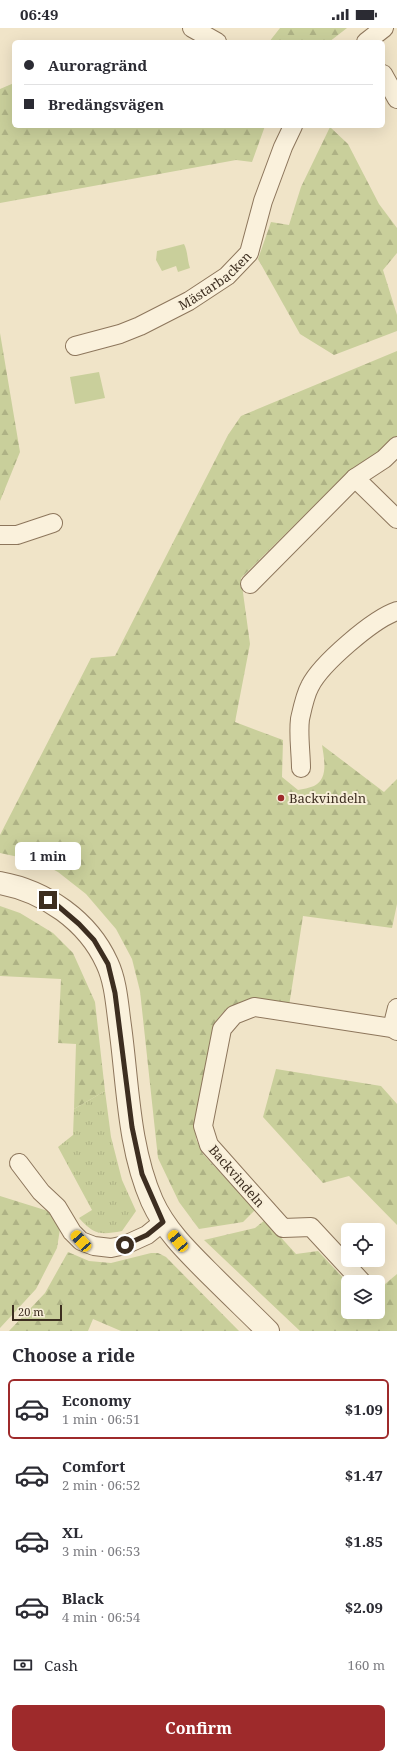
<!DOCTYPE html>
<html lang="en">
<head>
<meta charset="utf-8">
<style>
	:root { --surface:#fff; --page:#f2f2f3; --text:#2b2b33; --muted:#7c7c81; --line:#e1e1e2; --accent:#9e2a2b }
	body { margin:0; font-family:"Noto Serif",serif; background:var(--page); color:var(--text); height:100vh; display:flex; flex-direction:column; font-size:15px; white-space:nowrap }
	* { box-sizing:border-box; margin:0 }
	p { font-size:13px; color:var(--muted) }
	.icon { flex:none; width:22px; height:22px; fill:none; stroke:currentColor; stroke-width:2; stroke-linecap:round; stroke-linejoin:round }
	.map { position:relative; height:1303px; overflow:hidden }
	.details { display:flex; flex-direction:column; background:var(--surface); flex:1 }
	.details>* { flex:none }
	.hud { position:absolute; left:12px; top:12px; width:373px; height:88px; border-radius:6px; box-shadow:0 4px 16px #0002; display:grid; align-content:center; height:88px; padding:0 12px; background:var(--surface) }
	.controls { position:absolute; left:341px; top:1195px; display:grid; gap:8px }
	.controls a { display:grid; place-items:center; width:44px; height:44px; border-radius:6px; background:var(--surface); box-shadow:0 4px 16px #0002; font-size:20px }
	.scale { position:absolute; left:12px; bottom:10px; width:50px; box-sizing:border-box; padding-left:4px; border:2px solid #3d2e20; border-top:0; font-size:11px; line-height:14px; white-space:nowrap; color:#3d2e20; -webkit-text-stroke:3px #f7eed8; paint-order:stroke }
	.end { position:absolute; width:18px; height:18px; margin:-9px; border:5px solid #3d2e20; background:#fff; box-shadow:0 0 0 2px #fff }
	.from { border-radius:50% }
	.bubble { position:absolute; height:28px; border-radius:6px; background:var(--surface); box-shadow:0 4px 16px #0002; font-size:13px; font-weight:700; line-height:28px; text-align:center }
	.car { position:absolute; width:12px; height:24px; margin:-12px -6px; border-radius:5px; box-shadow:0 0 3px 1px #0007; background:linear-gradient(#f5c518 24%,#345 0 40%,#f5c518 0 76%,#345 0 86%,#f5c518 0) }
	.hud b { display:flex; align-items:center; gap:14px; height:38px; font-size:15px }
	.hud b+b { border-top:1px solid var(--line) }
	.hud i { width:10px; height:10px; background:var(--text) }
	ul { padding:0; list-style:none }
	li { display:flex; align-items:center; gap:12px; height:60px; margin:0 8px 6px; padding:0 4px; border:2px solid transparent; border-radius:6px }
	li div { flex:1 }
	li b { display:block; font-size:15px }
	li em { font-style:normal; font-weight:700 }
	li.active { border-color:var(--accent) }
	li>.icon { width:36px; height:36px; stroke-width:1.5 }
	h2 { padding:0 12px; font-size:18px; line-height:48px }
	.pay { display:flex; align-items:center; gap:10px; height:44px; padding:0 12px; font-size:15px }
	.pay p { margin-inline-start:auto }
	.primary-button { display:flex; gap:8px; margin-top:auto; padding:8px 12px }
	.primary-button a { flex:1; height:46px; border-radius:6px; background:var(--accent); color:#fff; font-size:16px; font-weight:700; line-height:46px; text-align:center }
	.status { display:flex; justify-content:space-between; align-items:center; height:28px; padding:0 20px; background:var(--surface); direction:ltr }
	.status svg { height:11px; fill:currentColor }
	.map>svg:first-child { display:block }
	.grass { fill:url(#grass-tufts) }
	.forest { fill:url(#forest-firs) }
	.green { fill:#c9cf9b }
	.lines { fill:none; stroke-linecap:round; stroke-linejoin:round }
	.minor-casing { stroke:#8d765c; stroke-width:20 }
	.tertiary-casing { stroke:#8d765c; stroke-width:24 }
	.minor { stroke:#faf1dc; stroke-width:18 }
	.tertiary { stroke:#faf1dc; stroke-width:22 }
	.route { stroke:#3d2e20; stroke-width:5 }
	.poi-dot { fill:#9e2a2b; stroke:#f7eed8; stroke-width:1.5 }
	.labels { text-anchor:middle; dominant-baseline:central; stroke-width:4; stroke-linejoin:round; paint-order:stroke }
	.street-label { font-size:13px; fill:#3d2e20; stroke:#f7eed8 }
	.poi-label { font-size:13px; fill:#3d2e20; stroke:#f7eed8; text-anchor:start }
</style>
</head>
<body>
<div class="status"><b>06:49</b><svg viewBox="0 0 49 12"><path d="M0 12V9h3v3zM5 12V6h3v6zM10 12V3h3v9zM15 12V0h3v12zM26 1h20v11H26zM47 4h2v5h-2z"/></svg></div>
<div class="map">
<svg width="397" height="1303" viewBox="0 0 397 1303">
	<defs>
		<pattern id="grass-tufts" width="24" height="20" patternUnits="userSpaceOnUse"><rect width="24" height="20" fill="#c9cf9b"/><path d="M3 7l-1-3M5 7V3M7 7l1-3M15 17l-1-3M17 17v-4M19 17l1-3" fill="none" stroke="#aeb285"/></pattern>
		<pattern id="forest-firs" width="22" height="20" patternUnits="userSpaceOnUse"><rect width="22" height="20" fill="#c9cf9b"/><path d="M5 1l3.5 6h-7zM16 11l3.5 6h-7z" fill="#aeb285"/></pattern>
	</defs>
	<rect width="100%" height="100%" fill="#f0e4c8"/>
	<!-- grass -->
	<path class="grass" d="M105 1063 111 1109 122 1152 136 1183 122 1203C101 1207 94 1207 79 1190L92 1182 58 1119 73 1107 74 1081Z"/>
	<!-- forest -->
	<path class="forest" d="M280 0H347L329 14H269Z
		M14 55V98H265L252 134 236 132 0 175V61Z
		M330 99 348 116 379 176 397 200V225L383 242 397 287V303L334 327 300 306 258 231 271 194 289 197 301 159Z
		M0 305 20 424 0 473Z
		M397 323V408L383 422 347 445 241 550 250 616 235 694 283 712 282 749 298 762C303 761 309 760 314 758 329 751 324 730 322 717L384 764 397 751V876L392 900 303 888 289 978 249 973 226 981 215 994 195 1092 196 1111 203 1126 255 1182 243 1194 199 1201 179 1174 158 1130 140 963 132 931 116 901 86 866 58 844 37 833 0 825V807L91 630 115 628 228 407 241 388Z
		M0 878 20 885 53 905 73 925 95 974 105 1063 74 1081 76 1016 58 1015 61 951 0 948Z
		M276 1041 381 1058 397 1076V1197L349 1148 323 1155 263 1089Z
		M0 1168 48 1183 60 1201 57 1220 36 1261 0 1300Z
		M265 1192 296 1226 318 1223 348 1255V1284H378V1262L397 1246V1303H300L204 1212 255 1200Z
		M68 1224 89 1233 111 1235 151 1225H158L166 1229 239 1303H121L93 1291 88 1303H9L45 1265Z"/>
	<!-- green -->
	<path class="green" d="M184 216C188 224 187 231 190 240L178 244 176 238 162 243 156 232 157 223Z
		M99 344 105 370 75 376 70 349Z"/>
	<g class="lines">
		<defs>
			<g id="minor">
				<path d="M192 0 217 14"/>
				<path d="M366 14 384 0"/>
				<path d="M383 46 397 71"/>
				<path id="s1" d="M75 318 120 306 140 298 189 273 227 248 249 225 263 173 283 119 293 98"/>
				<path d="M355 450 397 491"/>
				<path d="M0 507H17L53 495"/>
				<path d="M250 556 355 450 384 431 397 418"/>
				<path d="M301 740C301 725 298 707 300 691 302 682 305 667 310 658 321 636 373 591 397 583"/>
				<path d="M392 1000 397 980"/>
				<path d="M19 1135 41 1164 57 1179 72 1204 81 1213 94 1218 111 1220 125 1217 147 1207 163 1194"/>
				<path d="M362 1254 311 1199 283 1200 209 1117 203 1098 222 1001 234 987 254 979 392 1000 397 1003"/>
			</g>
			<path id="tertiary" d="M0 855C45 863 88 893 107 935 116 954 117 977 120 998 128 1056 128 1118 152 1173 166 1204 190 1226 214 1250 232 1268 250 1285 268 1303"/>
		</defs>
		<!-- minor casing -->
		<use href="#minor" class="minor-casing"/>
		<!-- tertiary casing -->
		<use href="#tertiary" class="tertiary-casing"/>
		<!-- minor -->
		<use href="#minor" class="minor"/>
		<!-- tertiary -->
		<use href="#tertiary" class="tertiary"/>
	</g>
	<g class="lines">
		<!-- route -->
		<path class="route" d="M48 872 58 878 79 896 94 912 108 936 115 965 132 1099 142 1146 163 1194 147 1207 125 1217"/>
	</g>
	<!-- markers -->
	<circle class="poi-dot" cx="281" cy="770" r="4"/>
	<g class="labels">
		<!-- street labels -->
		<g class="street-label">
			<text stroke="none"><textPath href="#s1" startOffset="156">Mästarbacken</textPath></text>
			<text transform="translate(237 1148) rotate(49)">Backvindeln</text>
		</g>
		<!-- poi labels -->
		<g class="poi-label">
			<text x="289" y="770">Backvindeln</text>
		</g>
	</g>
</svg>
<div class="controls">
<a><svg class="icon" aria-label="locate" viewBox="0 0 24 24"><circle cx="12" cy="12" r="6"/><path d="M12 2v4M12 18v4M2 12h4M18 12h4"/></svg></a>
<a><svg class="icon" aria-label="layers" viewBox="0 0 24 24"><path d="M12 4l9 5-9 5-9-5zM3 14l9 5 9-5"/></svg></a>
</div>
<div class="scale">20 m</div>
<i class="end from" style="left:125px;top:1217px"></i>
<i class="end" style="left:48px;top:872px"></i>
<div class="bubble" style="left:15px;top:814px;width:66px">1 min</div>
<i class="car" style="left:81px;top:1213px;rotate:318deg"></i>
<i class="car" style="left:178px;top:1213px;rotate:320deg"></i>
<div class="hud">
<b><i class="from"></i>Auroragränd</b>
<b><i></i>Bredängsvägen</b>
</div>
</div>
<section class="details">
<h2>Choose a ride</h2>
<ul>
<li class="active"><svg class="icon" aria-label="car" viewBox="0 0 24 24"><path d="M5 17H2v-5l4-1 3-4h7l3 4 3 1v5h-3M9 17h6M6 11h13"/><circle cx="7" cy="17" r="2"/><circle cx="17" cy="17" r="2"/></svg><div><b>Economy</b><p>1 min · 06:51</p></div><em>$1.09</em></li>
<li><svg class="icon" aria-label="car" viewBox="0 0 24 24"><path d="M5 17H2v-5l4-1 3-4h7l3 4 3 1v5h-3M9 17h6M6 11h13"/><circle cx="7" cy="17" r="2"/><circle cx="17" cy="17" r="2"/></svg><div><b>Comfort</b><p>2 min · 06:52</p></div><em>$1.47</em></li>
<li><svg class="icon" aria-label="car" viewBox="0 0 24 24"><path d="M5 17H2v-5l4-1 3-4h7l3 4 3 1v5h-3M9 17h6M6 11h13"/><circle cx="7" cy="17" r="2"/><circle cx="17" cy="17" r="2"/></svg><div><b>XL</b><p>3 min · 06:53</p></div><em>$1.85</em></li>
<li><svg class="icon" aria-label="car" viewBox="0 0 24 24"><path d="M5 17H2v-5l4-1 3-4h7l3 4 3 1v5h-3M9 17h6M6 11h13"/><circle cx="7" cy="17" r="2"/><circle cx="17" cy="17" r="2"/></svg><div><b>Black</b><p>4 min · 06:54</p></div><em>$2.09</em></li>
</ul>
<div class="pay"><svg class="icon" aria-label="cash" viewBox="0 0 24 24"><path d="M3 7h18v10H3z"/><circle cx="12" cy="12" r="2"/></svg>Cash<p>160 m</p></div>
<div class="primary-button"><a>Confirm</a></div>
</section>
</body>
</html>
